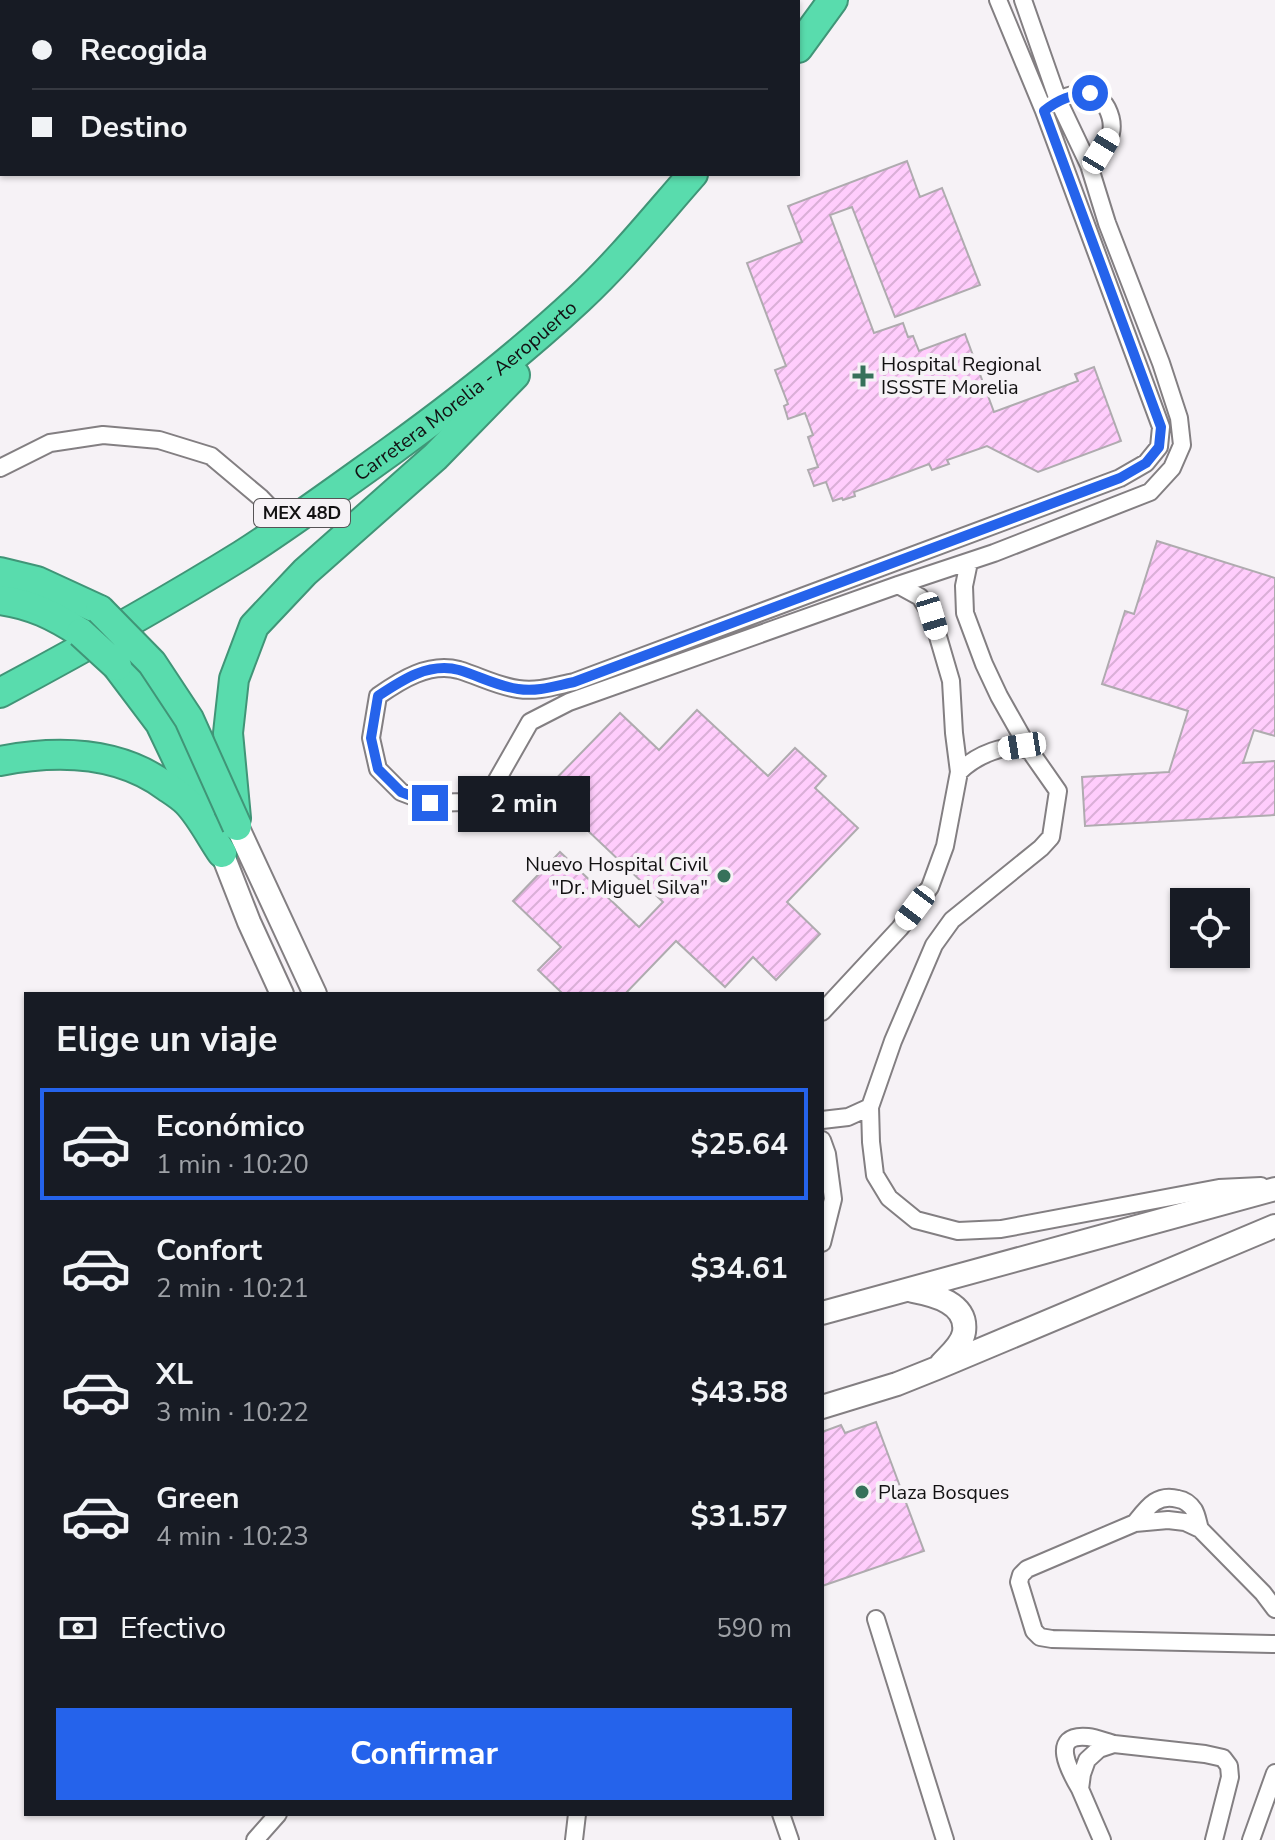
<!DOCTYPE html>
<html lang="es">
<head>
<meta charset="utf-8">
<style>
	:root { --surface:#171b24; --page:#242831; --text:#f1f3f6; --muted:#9ea1a6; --line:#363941; --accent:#2563eb }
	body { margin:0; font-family:"Nunito Sans",sans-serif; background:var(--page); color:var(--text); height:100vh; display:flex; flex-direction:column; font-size:30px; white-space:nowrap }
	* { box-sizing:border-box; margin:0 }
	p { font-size:26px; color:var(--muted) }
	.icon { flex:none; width:44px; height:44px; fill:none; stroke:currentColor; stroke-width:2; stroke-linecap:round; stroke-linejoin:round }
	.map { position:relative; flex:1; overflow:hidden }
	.details { position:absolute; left:24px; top:992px; width:800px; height:824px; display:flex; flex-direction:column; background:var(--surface); border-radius:0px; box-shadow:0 2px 6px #0004 }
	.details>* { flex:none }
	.guide { position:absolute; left:0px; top:0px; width:800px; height:176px; box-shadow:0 2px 6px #0004; display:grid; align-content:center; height:176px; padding:0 32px; background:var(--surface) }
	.buttons { position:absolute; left:1170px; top:888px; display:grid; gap:16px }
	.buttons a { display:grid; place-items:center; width:80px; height:80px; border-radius:0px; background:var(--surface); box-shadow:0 2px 6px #0004; font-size:40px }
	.end { position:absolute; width:36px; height:36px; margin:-18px; border:10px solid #2563eb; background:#fff; box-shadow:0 0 0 4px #fff }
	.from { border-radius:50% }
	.bubble { position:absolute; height:56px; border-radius:0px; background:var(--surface); box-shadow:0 2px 6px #0004; font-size:26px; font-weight:700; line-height:56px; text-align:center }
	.car { position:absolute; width:24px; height:48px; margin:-24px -12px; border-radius:10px; box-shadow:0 0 6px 2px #0007; background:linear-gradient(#fff 24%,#345 0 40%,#fff 0 76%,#345 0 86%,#fff 0) }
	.guide b { display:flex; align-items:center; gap:28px; height:76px; font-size:30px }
	.guide b+b { border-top:2px solid var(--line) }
	.guide i { width:20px; height:20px; background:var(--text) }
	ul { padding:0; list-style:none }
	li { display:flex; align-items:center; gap:24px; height:112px; margin:0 16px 12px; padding:0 16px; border:4px solid transparent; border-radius:0px }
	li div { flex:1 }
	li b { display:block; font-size:30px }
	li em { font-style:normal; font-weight:700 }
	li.on { border-color:var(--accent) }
	li>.icon { width:72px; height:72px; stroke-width:1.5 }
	h2 { padding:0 32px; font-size:36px; line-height:96px }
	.pay { display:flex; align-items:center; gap:20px; height:88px; padding:0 32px; font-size:30px }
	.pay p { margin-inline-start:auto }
	.action { display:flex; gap:16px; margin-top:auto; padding:16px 32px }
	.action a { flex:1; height:92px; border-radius:0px; background:var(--accent); color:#fff; font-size:32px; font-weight:700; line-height:92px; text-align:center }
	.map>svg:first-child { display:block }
	.building { fill:url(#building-hatch); stroke:#afabaf; stroke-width:2 }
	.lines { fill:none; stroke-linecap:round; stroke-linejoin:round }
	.street-casing { stroke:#837f82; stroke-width:20 }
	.secondary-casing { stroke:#837f82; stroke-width:26 }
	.highway-casing { stroke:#409577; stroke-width:32 }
	.street { stroke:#fff; stroke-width:16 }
	.secondary { stroke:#fff; stroke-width:22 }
	.highway { stroke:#59dcad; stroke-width:28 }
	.highway-bridge-casing { stroke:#409577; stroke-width:32; stroke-linecap:butt }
	.highway-bridge { stroke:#59dcad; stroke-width:28 }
	.route { stroke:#2563eb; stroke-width:10 }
	.poi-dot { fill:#36715a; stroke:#f6f2f6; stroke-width:3 }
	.labels { text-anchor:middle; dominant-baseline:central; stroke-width:8; stroke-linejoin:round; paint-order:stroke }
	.shield { fill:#f6f2f6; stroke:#565456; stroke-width:2 }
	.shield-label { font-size:18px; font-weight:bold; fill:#121112 }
	.poi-label { font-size:20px; fill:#121112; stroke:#f6f2f6; text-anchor:start }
	.street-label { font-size:20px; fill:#121112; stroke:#f6f2f6 }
</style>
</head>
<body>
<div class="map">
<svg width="1275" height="1840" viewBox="0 0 1275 1840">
	<defs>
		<pattern id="building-hatch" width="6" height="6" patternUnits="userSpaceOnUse" patternTransform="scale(2)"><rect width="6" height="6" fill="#ffcdfc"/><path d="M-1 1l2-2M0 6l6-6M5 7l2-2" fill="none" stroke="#daafd7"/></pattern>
	</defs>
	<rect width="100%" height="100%" fill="#f6f2f6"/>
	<!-- building -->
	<path class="building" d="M907 161 920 197 942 188 980 285 895 317 852 207 830 215 874 333 903 323 908 337 913 336 919 351 965 334 994 412 1078 381 1075 374 1094 367 1121 441 1038 472 987 446 947 460 949 464 932 470 929 464 854 492 855 496 843 500 842 498 833 501 826 482 814 486 808 470 818 467 808 437 813 435 805 413 788 419 784 406 788 404 775 370 786 366 747 263 802 242 788 206Z
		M1157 541 1275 578V736L1254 730 1243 763 1275 761V815L1085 826 1082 777 1169 772 1188 711 1102 684 1125 611 1134 614Z
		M697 710 768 776 795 748 826 776 815 788 858 828 787 902 820 934 776 980 753 957 725 987 676 941 625 994H563L538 970 561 947 513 901 560 852 639 927 663 902 545 790 620 713 659 750Z
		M876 1422 924 1551 822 1586V1432L841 1425 845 1433Z"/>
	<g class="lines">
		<defs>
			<path id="street" d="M349 0 350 2
				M998 0 1044 111 1161 427 1159 447 1146 463 1120 478 574 682C555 686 538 692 518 689 497 686 479 676 459 670 429 662 401 680 378 696L371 738 378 769 401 792 430 803 464 802 493 787 530 722 569 702 898 585 994 553 1150 492 1172 468 1182 445 1179 418 1161 363 1107 223 1089 165 1058 100 1023 0
				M1051 105C1068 93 1095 86 1107 108 1111 116 1113 124 1111 133 1109 145 1097 156 1089 165
				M0 468 50 443 103 435 159 440 211 456 261 498 286 524
				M969 562 964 586 965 613 984 664 999 696 1030 751 1058 791 1051 837 1041 848 952 920 934 945 893 1041 870 1107 871 1142 875 1175 889 1198 916 1220 958 1231 1001 1229 1219 1188 1261 1186
				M959 772C975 756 1008 740 1030 751
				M822 1012 900 928 930 887 945 846 959 772 954 733 951 681 932 616 920 597 898 585
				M822 1120 848 1117 870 1107
				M822 1140 827 1154 833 1199 822 1243
				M1135 1523C1147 1508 1157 1493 1178 1499 1184 1500 1190 1504 1194 1510 1197 1515 1198 1523 1200 1529
				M1275 1609 1263 1593 1200 1529 1185 1522 1168 1520 1135 1523 1027 1569 1021 1575 1019 1582 1034 1631 1040 1637 1052 1639 1275 1644
				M876 1619 945 1840
				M1080 1789C1070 1772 1048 1733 1088 1737 1097 1738 1106 1742 1114 1744
				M781 1814 790 1840
				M255 1840 278 1814
				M574 1840 577 1814
				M1102 1840 1080 1789 1082 1774 1087 1760 1099 1749 1114 1744 1205 1754 1223 1758 1229 1766 1230 1777 1214 1840
				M1251 1840 1275 1773"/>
			<path id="secondary" d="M237 826 315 994
				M222 853 249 922 282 994
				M913 1291C934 1295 968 1303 964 1332 962 1345 949 1355 941 1364
				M822 1313 1275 1189
				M822 1407 897 1384 937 1368 1275 1226"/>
			<g id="highway">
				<path d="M798 48 833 0"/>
				<path d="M0 572 37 581 100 610"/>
				<path d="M0 600C31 604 55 616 81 633"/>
				<path d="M117 666 160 723 201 809"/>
				<path id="s1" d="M0 693C82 649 163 604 242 555 292 523 342 486 391 451 456 404 520 354 579 299 620 261 656 216 693 174"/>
				<path d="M0 761C57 750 119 751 167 787 173 791 181 796 187 802 200 815 211 837 222 853"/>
				<path d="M236 818 228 733 234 679 254 626 305 572 435 457 515 375"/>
			</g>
		</defs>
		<!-- street casing -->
		<use href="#street" class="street-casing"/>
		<!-- secondary casing -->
		<use href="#secondary" class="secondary-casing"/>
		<!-- highway casing -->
		<use href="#highway" class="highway-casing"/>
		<!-- street -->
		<use href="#street" class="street"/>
		<!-- secondary -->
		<use href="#secondary" class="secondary"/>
		<!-- highway -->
		<use href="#highway" class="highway"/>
		<defs>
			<path id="highway-bridge" d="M100 610 152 663 189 719 237 826
				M81 633 117 666"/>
		</defs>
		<!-- highway-bridge casing -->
		<use href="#highway-bridge" class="highway-bridge-casing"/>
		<!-- highway-bridge -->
		<use href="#highway-bridge" class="highway-bridge"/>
	</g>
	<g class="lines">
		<!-- route -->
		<path class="route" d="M430 803 401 792 378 769 371 738 378 696C402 680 429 662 459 670 479 676 497 686 518 689 538 692 555 686 574 682L1120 478 1146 463 1159 447 1161 427 1044 111C1059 99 1071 95 1090 93"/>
	</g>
	<!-- markers -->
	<g class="poi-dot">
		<path d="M859 364h8v8h8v8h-8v8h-8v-8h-8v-8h8z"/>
		<circle cx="724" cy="876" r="8"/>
		<circle cx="862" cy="1492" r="8"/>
	</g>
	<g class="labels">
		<!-- shield labels -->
		<rect class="shield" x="254" y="499" width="96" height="28" rx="6"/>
		<g class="shield-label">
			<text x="302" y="513">MEX 48D</text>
		</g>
		<!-- poi labels -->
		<g class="poi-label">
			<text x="881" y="364">Hospital Regional<tspan x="881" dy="23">ISSSTE Morelia</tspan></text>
			<text x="708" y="864" text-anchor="end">Nuevo Hospital Civil<tspan x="708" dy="23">"Dr. Miguel Silva"</tspan></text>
			<text x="878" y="1492">Plaza Bosques</text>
		</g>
		<!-- street labels -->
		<g class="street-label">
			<text stroke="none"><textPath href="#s1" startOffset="556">Carretera Morelia - Aeropuerto</textPath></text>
		</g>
	</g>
</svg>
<div class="buttons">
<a><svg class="icon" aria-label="locate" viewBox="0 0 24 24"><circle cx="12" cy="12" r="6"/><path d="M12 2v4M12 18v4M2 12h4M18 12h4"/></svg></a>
</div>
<i class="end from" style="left:1090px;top:93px"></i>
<i class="end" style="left:430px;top:803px"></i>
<div class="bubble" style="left:458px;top:776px;width:132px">2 min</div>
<i class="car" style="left:1101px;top:151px;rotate:31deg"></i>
<i class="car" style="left:932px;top:616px;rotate:163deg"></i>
<i class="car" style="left:1022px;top:746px;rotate:261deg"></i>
<i class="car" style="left:915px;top:908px;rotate:217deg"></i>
<div class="guide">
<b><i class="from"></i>Recogida</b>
<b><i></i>Destino</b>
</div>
<section class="details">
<h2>Elige un viaje</h2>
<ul>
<li class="on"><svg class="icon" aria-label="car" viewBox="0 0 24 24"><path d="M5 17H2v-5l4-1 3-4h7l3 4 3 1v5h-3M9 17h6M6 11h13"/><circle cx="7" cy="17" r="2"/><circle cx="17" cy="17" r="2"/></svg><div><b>Económico</b><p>1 min · 10:20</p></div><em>$25.64</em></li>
<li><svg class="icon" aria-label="car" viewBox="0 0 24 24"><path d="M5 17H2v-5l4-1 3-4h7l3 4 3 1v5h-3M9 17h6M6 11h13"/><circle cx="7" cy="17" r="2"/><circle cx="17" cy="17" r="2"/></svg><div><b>Confort</b><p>2 min · 10:21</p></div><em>$34.61</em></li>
<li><svg class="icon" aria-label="car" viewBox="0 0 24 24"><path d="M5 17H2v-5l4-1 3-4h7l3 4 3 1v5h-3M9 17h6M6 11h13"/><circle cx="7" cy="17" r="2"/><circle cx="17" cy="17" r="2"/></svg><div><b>XL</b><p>3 min · 10:22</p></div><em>$43.58</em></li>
<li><svg class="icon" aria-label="car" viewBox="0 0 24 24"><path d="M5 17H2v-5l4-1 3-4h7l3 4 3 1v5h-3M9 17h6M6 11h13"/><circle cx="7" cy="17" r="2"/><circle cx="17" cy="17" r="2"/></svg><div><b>Green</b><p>4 min · 10:23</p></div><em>$31.57</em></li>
</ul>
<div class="pay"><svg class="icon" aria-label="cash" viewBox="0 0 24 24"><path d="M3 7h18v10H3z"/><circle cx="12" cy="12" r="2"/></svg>Efectivo<p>590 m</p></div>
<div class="action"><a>Confirmar</a></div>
</section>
</div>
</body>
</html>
